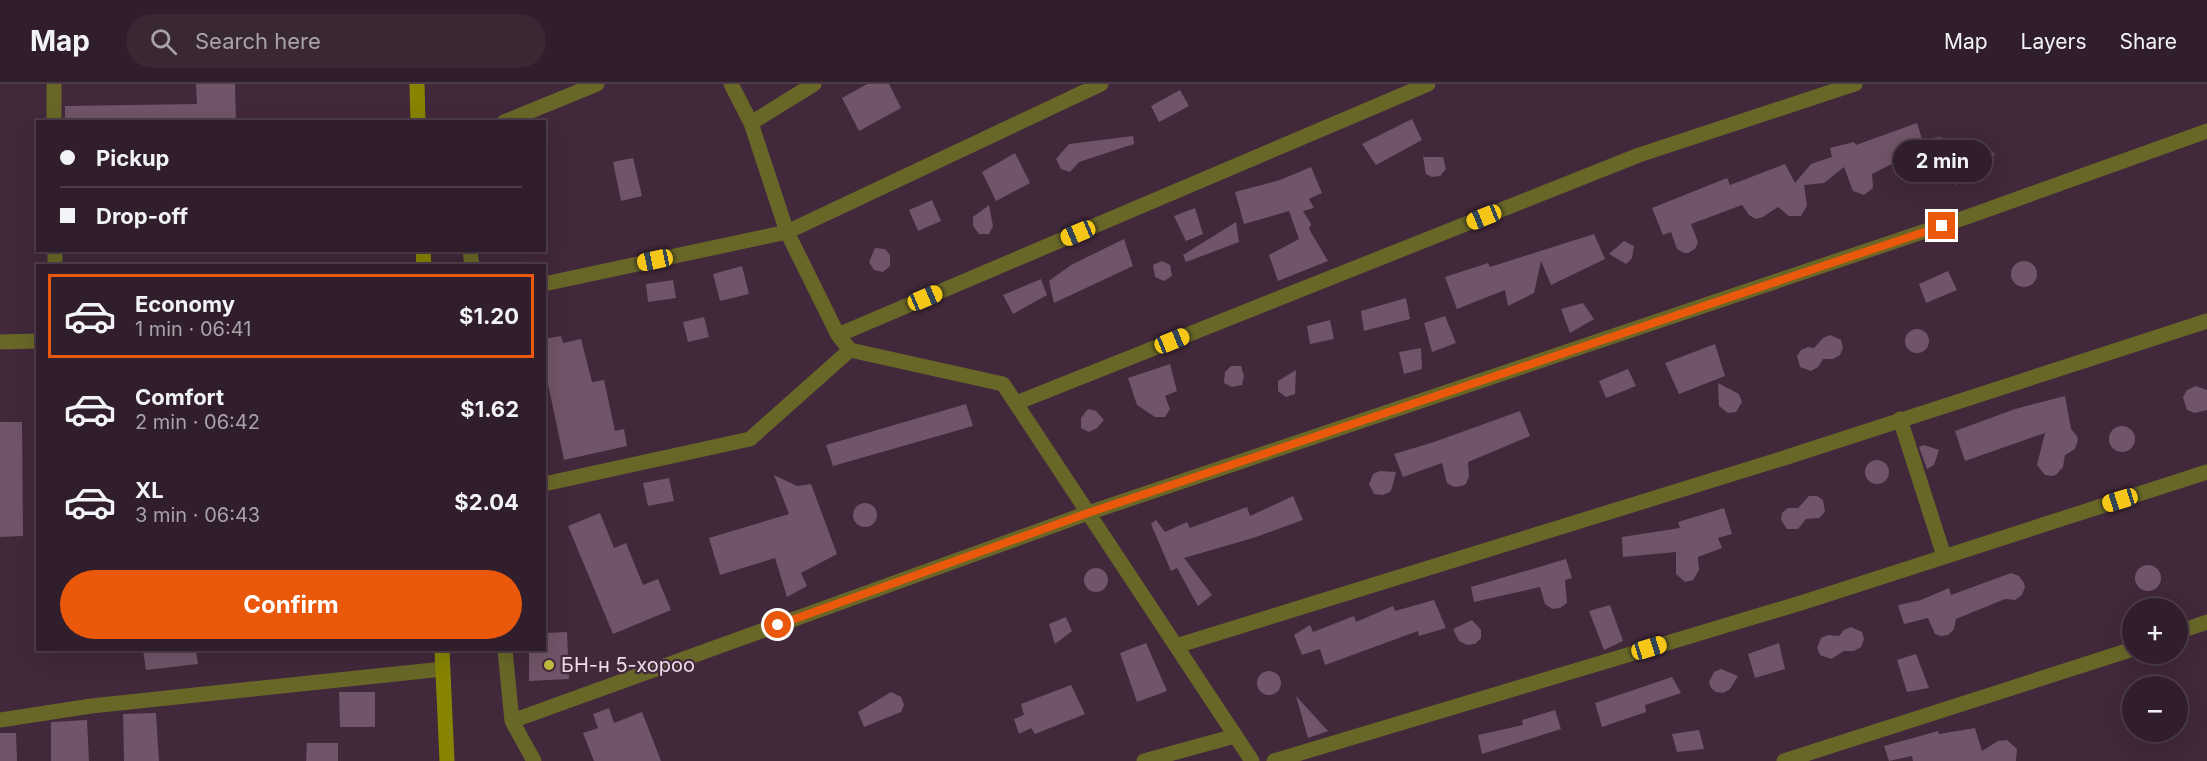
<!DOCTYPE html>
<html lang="en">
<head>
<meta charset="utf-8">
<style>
	:root { --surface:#311e2c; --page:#392734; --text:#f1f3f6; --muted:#a8a2a9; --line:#4c3c48; --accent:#ea580c }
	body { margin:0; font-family:Inter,sans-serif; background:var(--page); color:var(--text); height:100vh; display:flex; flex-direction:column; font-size:22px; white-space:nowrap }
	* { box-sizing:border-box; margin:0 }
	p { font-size:20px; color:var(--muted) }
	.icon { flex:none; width:33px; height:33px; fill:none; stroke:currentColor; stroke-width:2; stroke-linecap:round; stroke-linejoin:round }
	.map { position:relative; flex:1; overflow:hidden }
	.side { position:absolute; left:36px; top:180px; width:510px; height:387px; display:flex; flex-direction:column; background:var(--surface); border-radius:0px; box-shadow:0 6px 24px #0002,0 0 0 2px var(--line) }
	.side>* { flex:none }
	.hud { position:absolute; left:36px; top:36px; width:510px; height:132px; border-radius:0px; box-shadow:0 6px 24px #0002,0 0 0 2px var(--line); display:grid; align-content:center; height:132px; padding:0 24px; background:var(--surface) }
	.controls { position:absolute; left:2122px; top:514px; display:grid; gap:12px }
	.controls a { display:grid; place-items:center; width:66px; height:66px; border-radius:50%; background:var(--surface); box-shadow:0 6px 24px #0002,0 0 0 2px var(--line); font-size:30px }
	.end { position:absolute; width:27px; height:27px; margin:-14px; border:8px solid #ea580c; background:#fff; box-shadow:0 0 0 3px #fff }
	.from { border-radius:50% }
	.bubble { position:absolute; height:42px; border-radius:21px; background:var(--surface); box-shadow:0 6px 24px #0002,0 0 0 2px var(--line); font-size:20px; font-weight:700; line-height:42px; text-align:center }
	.car { position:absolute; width:18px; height:36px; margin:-18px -9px; border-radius:8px; box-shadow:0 0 4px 2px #0007; background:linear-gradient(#f5c518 24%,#345 0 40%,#f5c518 0 76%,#345 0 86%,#f5c518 0) }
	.hud b { display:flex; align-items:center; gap:21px; height:57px; font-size:22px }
	.hud b+b { border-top:2px solid var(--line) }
	.hud i { width:15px; height:15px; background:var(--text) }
	ul { padding:10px 0 0; list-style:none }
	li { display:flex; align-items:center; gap:18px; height:84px; margin:0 12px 9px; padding:0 12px; border:3px solid transparent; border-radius:0px }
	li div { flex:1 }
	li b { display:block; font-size:22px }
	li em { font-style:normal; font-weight:700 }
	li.on { border-color:var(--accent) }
	li>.icon { width:54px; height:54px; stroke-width:1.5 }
	.cta { display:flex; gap:12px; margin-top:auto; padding:12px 24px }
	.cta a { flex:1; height:69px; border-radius:36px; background:var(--accent); color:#fff; font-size:24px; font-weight:700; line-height:69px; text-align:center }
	header { display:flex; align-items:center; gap:36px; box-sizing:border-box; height:84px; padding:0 30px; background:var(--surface); border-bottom:2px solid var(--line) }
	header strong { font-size:28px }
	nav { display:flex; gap:33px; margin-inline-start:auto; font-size:21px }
	.search { width:420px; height:54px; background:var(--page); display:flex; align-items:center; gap:15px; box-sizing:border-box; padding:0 21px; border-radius:33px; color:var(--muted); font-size:22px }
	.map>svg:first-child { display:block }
	.building { fill:#705469 }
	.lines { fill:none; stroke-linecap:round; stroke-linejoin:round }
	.minor { stroke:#696728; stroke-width:15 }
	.secondary { stroke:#878403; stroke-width:15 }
	.route { stroke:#ea580c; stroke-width:8 }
	.poi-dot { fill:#c1bd40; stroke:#41283b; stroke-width:2 }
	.labels { text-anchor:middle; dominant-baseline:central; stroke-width:4.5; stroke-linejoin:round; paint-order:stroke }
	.poi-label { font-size:20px; fill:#ecdce8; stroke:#41283b; text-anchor:start }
</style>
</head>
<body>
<header>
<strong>Map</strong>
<div class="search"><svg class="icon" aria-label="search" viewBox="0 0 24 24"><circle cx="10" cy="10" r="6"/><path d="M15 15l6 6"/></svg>Search here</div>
<nav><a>Map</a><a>Layers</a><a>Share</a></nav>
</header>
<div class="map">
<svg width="2207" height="677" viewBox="0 0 2207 677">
	<rect width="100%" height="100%" fill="#41283b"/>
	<!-- building -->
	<path class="building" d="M196 0H235L236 38H65V22L197 20Z
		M867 0H889L901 24 859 47 842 14Z
		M1180 6 1189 22 1159 38 1151 22Z
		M1412 35 1422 56 1376 81 1362 60Z
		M1917 39 1922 55 1941 53 1948 57 1952 80 1932 75 1921 65 1872 90 1873 104 1864 111 1853 107 1844 83 1824 99 1804 101 1807 122 1801 132H1789L1778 123 1763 133 1756 135 1749 131 1742 121 1691 140 1698 158 1695 165 1688 169H1684L1677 165 1671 148 1663 151 1652 124 1727 94 1730 101 1785 80 1795 99 1811 80 1832 73 1830 64 1854 58 1856 61Z
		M1133 52 1134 60 1079 78 1070 88 1061 85 1056 75 1069 60Z
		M1992 67 1995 71 1956 101 1947 86Z
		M1015 69 1030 99 996 117 982 88Z
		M1423 73H1443L1446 85 1440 92 1432 93 1426 90Z
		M633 74 642 112 621 117 613 78Z
		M1311 83 1322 109 1309 115 1314 124 1303 127 1311 140 1309 145 1328 177 1278 197 1269 171 1299 155 1289 127 1244 140 1235 108 1280 96Z
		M932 116 941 137 918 147 909 126Z
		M989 121 993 142 989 150H979L973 142V133Z
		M1195 124 1203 150 1186 157 1174 132Z
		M1236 138 1239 158 1186 178 1183 171Z
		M1594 150 1605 175 1551 201 1541 177 1534 209 1508 222 1505 206 1457 225 1445 193 1488 179 1490 183Z
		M1124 155 1133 182 1054 219 1049 197 1071 181Z
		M1624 157 1634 162 1632 174 1626 180 1609 170Z
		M875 164 885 165 890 171V182L883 188 874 186 869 178Z
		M2011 190a13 13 0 1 1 26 0a13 13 0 1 1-26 0Z
		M1162 177 1170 181 1172 192 1164 197 1155 193 1153 181Z
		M742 182 749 210 720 217 713 190Z
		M1948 187 1957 206 1926 219 1919 200Z
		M1041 195 1047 211 1013 230 1003 211Z
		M673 196 676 214 648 218 646 200Z
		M1406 214 1410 235 1364 247 1361 227Z
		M1583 219 1594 235 1570 249 1561 225Z
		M1445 232 1456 259 1432 268 1424 239Z
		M704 233 709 253 688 258 683 238Z
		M1330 236 1334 255 1310 260 1307 242Z
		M1905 257a12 12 0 1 1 24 0a12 12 0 1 1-24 0Z
		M1830 251 1841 256 1843 264 1840 271 1833 275H1823L1818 283 1811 287 1800 283 1797 272 1801 266 1808 263 1814 264 1823 254Z
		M561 252 563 259 581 255 592 298 604 296 615 347 624 345 627 362 564 376 548 300 544 301V255Z
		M1715 260 1725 292 1679 310 1665 279Z
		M1421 264 1422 285 1404 290 1399 268Z
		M1170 280 1177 307 1165 312 1170 325 1165 333H1155L1137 321 1128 294Z
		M1231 282H1241L1244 292 1242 301 1232 303 1224 299 1225 288Z
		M1628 285 1636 302 1606 314 1599 297Z
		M1296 286 1295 310 1286 313 1278 307V297Z
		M1718 299 1739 310 1742 318 1736 328 1728 329 1719 322Z
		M2196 302 2207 306V326L2195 329 2187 326 2183 313 2187 306Z
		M2065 312 2071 345 2077 352 2078 356 2075 365 2065 371 2063 383 2057 390 2053 392 2045 391 2037 381 2045 349 1965 377 1955 347 2015 325Z
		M966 320 973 342 833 382 826 361Z
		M1088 325 1096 327 1104 336 1097 344 1089 348 1081 344V334Z
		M1520 327 1530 352 1468 378 1469 392 1466 400 1462 402 1454 403 1447 399 1442 379 1403 393 1394 370 1434 358Z
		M0 338H22L23 452 0 453Z
		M2109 355a13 13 0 1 1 26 0a13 13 0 1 1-26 0Z
		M1924 361 1939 366 1934 381 1927 385 1919 363Z
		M1865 388a12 12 0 1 1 24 0a12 12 0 1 1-24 0Z
		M1380 387 1396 388 1392 404 1390 408 1383 411 1374 410 1369 400 1373 390Z
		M774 391 797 402 811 400 837 470 801 489 807 502 787 513 775 474 720 491 709 454 789 430Z
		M669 394 674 417 648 422 643 399Z
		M1293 412 1303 436 1253 454 1184 474 1212 511 1198 522 1177 484 1171 487 1151 440 1156 436 1165 448 1187 438 1190 444 1247 423 1250 432Z
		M1809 412H1817L1823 416 1825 428 1819 434 1806 435 1798 445H1787L1781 436 1782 429 1788 424H1798Z
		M853 431a12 12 0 1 1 24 0a12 12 0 1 1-24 0Z
		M1724 424 1732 450 1718 454 1722 464 1698 473 1699 486 1693 496 1685 498 1676 490V468L1623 473 1622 453 1680 444 1678 438Z
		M600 429 614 464 626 459 643 501 658 495 671 526 613 550 568 442Z
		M1566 475 1572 494 1565 496 1567 519 1560 524 1552 525 1545 520 1540 503 1474 518 1471 503Z
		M2135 494a13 13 0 1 1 26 0a13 13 0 1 1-26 0Z
		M1084 496a12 12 0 1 1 24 0a12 12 0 1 1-24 0Z
		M2011 489 2019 492 2024 499 2025 503 2022 511 2015 516 2005 515 1956 535 1954 545 1948 551 1941 552 1935 550 1928 534 1904 540 1898 521 1921 516 1949 504 1951 511Z
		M1434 516 1446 544 1419 552 1418 547 1325 581 1320 565 1302 571 1294 551 1310 541 1313 548 1354 532 1356 538 1393 522 1395 527Z
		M1610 521 1623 557 1604 566 1589 527Z
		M1066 533 1072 547 1055 560 1049 540Z
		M1472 536 1481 546V554L1475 560 1467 561 1459 557 1453 545Z
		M1851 543 1862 548 1864 555 1861 563 1854 567H1844L1831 575 1820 571 1817 564 1821 554 1828 551 1839 552 1844 546Z
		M567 548 569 595 529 597V566H544V549Z
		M1146 559 1167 607 1137 618 1120 569Z
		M1779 559 1785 585 1755 594 1748 570Z
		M143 566H196L198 580 146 586Z
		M1916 570 1929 604 1907 608 1897 576Z
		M1721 585 1738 592 1730 605 1723 609 1716 608 1711 604 1709 598 1714 588Z
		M1257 599a12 12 0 1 1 24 0a12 12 0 1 1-24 0Z
		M1672 593 1681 609 1645 621 1646 628 1602 643 1595 619Z
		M1071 601 1085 630 1035 650 1031 644 1019 650 1014 635 1024 631 1021 620Z
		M339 608H375V643H340Z
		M891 608 901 613 904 621 901 628 864 643 858 628Z
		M1296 612 1328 647 1308 654Z
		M609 624 614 639 642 628 661 677H594L583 649 598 644 593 630Z
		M1555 626 1561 645 1482 670 1478 651 1523 641 1522 636Z
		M156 629 159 677H124L123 630Z
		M87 636 89 677H51V638Z
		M1975 644 1982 667 1998 657 2007 656 2017 665 2016 677H1913L1912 672 1889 677 1884 662 1938 647 1939 650Z
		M1699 646 1704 665 1677 668 1672 650Z
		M0 649H16L17 677H0Z
		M307 659H338V677H306Z"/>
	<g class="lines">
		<!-- minor -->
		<path class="minor" d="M54 0V38
			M731 0 751 39 787 148 838 251 850 266 1003 300 1252 677
			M504 38 597 0
			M751 39 814 0
			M55 166V182
			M470 166 472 182
			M544 200 787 148 1101 0
			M838 251 1428 0
			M0 258 38 257
			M1016 319 1639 71 1855 0
			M1900 335 1944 472
			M544 400 750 355 850 266
			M2178 548 2207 538
			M1176 562 1784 374 2207 237
			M505 566 512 637 534 677
			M0 636 91 622 443 585
			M512 637 1088 429 1964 134 2207 47
			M1144 677 1235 652
			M1274 677 1804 518 2207 388
			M1784 677 2133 565"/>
		<!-- secondary -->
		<path class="secondary" d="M417 0 418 38
			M423 166 424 182
			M442 566 447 677"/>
	</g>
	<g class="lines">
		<!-- route -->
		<path class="route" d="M778 541 1088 429 1942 142"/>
	</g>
	<!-- markers -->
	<circle class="poi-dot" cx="549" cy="581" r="6"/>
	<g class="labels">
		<!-- poi labels -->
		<g class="poi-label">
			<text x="561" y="581">БН-н 5-хороо</text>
		</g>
	</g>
</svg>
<div class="controls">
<a>+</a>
<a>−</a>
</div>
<i class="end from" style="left:778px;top:541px"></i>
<i class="end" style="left:1942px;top:142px"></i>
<div class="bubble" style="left:1893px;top:56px;width:99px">2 min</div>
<i class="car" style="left:1484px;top:133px;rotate:248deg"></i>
<i class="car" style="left:1078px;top:149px;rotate:247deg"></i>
<i class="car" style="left:655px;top:176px;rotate:258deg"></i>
<i class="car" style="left:925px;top:214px;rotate:67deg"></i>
<i class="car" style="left:1172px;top:257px;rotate:68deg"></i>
<i class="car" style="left:2120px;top:416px;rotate:253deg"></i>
<i class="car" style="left:1649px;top:564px;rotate:73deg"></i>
<div class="hud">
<b><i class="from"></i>Pickup</b>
<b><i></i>Drop-off</b>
</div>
<section class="side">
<ul>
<li class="on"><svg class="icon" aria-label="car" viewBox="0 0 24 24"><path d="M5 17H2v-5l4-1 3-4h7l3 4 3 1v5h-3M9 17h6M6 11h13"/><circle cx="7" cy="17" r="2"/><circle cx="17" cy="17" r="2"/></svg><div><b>Economy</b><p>1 min · 06:41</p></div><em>$1.20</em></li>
<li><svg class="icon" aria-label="car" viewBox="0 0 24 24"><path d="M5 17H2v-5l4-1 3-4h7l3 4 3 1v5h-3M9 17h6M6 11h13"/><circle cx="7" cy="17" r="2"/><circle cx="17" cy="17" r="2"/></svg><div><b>Comfort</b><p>2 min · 06:42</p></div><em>$1.62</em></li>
<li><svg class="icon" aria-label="car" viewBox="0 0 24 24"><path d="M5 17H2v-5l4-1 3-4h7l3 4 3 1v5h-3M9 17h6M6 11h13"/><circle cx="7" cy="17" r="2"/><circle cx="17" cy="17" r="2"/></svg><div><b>XL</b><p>3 min · 06:43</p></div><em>$2.04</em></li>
</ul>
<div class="cta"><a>Confirm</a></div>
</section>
</div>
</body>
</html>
